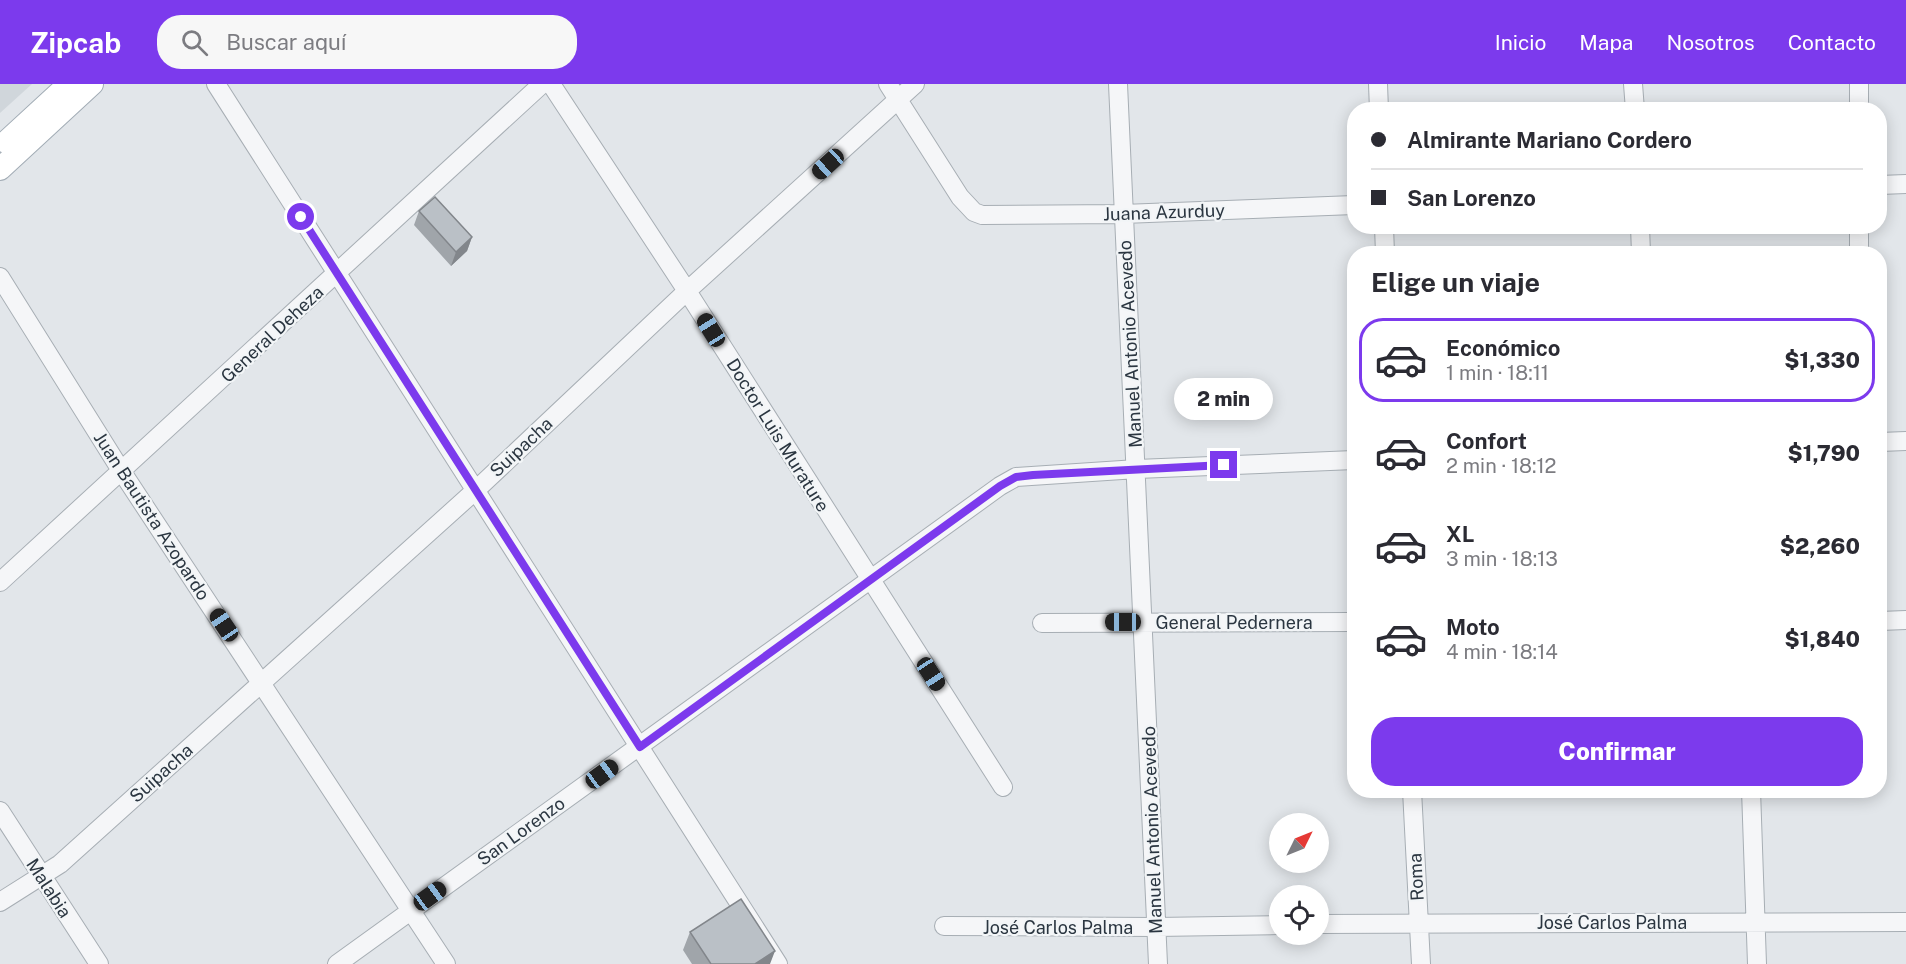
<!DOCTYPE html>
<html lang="es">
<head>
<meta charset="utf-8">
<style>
	:root { --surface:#fff; --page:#f7f7f7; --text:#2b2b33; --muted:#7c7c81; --line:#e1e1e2; --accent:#7c3aed }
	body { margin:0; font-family:"Public Sans",sans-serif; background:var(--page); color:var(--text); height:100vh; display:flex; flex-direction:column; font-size:22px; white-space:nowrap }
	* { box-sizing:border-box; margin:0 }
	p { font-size:20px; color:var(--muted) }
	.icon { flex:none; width:33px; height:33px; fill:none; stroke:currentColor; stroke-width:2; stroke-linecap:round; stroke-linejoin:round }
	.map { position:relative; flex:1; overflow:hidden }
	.panel { position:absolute; left:1347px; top:162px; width:540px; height:552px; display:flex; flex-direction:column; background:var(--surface); border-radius:24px; box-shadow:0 3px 15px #0003 }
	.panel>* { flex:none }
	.banner { position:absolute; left:1347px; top:18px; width:540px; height:132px; border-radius:24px; box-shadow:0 3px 15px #0003; display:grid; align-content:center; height:132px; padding:0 24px; background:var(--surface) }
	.needle { width:39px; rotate:47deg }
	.fabs { position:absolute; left:1269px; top:729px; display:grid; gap:12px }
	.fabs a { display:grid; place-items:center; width:60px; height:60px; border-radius:50%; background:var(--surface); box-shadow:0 3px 15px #0003; font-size:30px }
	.end { position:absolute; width:27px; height:27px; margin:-14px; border:8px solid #7c3aed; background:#fff; box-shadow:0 0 0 3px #fff }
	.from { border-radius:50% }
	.bubble { position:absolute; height:42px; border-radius:21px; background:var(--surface); box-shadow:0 3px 15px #0003; font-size:20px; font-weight:800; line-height:42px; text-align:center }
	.car { position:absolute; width:18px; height:36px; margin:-18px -9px; border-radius:8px; box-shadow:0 0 4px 2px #0007; background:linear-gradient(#222 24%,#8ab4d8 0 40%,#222 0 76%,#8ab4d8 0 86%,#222 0) }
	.banner b { display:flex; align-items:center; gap:21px; height:57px; font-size:22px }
	.banner b+b { border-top:2px solid var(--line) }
	.banner i { width:15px; height:15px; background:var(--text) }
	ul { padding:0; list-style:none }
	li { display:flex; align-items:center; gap:18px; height:84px; margin:0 12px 9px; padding:0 12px; border:3px solid transparent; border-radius:24px }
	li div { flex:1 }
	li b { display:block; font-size:22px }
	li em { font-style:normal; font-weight:800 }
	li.active { border-color:var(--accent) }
	li>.icon { width:54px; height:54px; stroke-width:1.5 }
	h2 { padding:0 24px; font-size:27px; line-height:72px }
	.cta { display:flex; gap:12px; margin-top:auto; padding:12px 24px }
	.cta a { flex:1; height:69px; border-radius:24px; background:var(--accent); color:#fff; font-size:24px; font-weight:800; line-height:69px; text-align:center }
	header { display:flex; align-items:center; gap:36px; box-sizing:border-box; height:84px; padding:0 30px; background:var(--accent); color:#fff }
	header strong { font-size:28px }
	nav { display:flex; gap:33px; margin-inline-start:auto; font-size:21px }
	.search { width:420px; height:54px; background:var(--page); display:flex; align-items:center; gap:15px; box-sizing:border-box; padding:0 21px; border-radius:24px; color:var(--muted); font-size:22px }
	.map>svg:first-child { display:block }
	.built { fill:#d0d6db }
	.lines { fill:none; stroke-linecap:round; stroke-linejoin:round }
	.minor-casing { stroke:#a7aeb4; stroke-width:20 }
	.major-casing { stroke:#a2acb5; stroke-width:24 }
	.minor { stroke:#f5f6f8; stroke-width:18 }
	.major { stroke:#fff; stroke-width:22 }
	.wall { fill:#a0a5aa }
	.shaded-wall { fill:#82868b }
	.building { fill:#bac0c6; stroke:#82868b; stroke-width:1.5 }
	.route { stroke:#7c3aed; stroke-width:8 }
	.labels { text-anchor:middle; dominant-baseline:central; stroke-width:4.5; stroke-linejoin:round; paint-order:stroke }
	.street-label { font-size:18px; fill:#2b3641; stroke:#f2f5f7 }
</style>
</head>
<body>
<header>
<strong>Zipcab</strong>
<div class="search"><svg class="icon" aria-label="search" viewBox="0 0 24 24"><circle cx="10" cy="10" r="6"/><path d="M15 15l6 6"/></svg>Buscar aquí</div>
<nav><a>Inicio</a><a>Mapa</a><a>Nosotros</a><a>Contacto</a></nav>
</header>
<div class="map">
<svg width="1906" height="880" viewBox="0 0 1906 880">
	<rect width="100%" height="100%" fill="#e2e6ea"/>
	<!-- built -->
	<path class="built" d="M0 0H32L0 29Z"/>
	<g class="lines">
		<defs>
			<path id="minor" d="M216 0 778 880
				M551 0 687 207 1003 703
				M888 0 960 113 974 128 982 131 1123 130 1354 121
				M1118 0 1158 880
				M1378 0 1379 26
				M1633 0 1635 26
				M1859 0V26
				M1880 101 1906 100
				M1384 142 1385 170
				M1640 142 1641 170
				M1859 170V142
				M0 193 122 388 446 880
				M1880 358 1906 357
				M0 498 542 0
				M1880 537 1906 536
				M1042 539 1354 538
				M1412 706 1421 880
				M1751 706 1757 880
				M0 727 99 880
				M0 818 60 780 477 405 687 207 915 0
				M1318 840 1906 838
				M944 842 1156 843 1280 841
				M337 880 1000 402 1016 393 1137 385 1354 376"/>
			<path id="major" d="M6 58 69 0
				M0 85 92 0"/>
		</defs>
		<!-- minor casing -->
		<use href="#minor" class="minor-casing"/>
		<!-- major casing -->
		<use href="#major" class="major-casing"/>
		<!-- minor -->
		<use href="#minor" class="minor"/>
		<!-- major -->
		<use href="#major" class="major"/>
	</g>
	<!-- wall -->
	<path class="wall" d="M419 127 472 153 467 167 451 182 414 141Z
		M690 848 770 880H692L683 866Z"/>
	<!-- shaded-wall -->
	<path class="shaded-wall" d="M472 153 467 167 451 182 456 168Z
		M775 867 770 880H755Z"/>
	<!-- building -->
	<path class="building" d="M435 113 472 153 456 168 419 127Z
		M741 815 775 867 755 880H711L690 848Z"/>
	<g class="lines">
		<!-- route -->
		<path class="route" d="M301 133 640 663 1000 402 1016 393 1033 391 1224 381"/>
	</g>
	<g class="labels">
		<!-- street labels -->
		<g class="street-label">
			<text transform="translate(1164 128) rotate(-2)">Juana Azurduy</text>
			<text transform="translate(272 250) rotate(-43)">General Deheza</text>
			<text transform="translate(1130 260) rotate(-93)">Manuel Antonio Acevedo</text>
			<text transform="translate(778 351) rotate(58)">Doctor Luis Murature</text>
			<text transform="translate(521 363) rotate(-43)">Suipacha</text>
			<text transform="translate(152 432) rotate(57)">Juan Bautista Azopardo</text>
			<text x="1234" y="538">General Pedernera</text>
			<text transform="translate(161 689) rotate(-42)">Suipacha</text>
			<text transform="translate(1152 746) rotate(-92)">Manuel Antonio Acevedo</text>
			<text transform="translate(521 747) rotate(-36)">San Lorenzo</text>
			<text transform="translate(1416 793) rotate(-93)">Roma</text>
			<text transform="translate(49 804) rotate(57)">Malabia</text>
			<text x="1612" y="838">José Carlos Palma</text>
			<text x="1058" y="843">José Carlos Palma</text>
		</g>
	</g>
</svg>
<div class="fabs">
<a><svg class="needle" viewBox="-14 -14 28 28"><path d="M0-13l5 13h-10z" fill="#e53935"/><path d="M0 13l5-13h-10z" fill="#7c7c81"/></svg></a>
<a><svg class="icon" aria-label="locate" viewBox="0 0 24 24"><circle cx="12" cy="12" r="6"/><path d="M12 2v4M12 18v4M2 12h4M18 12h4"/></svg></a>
</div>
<i class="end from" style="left:301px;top:133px"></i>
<i class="end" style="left:1224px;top:381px"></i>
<div class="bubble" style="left:1174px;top:294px;width:99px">2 min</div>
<i class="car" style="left:828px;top:80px;rotate:228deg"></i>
<i class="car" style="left:711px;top:246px;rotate:328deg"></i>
<i class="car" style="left:1123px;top:538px;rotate:270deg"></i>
<i class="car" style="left:224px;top:541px;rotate:326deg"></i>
<i class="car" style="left:931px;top:590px;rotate:147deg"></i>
<i class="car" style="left:602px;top:690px;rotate:54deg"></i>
<i class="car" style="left:430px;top:812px;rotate:54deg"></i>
<div class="banner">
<b><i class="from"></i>Almirante Mariano Cordero</b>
<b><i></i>San Lorenzo</b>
</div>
<section class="panel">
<h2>Elige un viaje</h2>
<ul>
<li class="active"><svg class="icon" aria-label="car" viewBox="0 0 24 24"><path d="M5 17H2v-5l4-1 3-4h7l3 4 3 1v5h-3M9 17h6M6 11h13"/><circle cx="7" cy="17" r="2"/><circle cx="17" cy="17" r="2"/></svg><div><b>Económico</b><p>1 min · 18:11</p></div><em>$1,330</em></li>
<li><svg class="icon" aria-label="car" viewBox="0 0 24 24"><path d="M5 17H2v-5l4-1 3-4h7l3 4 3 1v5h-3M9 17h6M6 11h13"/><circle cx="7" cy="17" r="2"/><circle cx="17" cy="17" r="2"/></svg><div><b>Confort</b><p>2 min · 18:12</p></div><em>$1,790</em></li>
<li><svg class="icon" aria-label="car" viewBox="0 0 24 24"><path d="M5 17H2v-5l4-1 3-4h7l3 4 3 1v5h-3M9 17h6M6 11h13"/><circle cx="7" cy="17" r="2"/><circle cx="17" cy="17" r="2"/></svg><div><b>XL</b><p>3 min · 18:13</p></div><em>$2,260</em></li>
<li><svg class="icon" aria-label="car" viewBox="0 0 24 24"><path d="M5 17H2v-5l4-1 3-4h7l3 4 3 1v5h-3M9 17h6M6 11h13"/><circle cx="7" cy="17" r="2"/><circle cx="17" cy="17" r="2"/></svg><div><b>Moto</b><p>4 min · 18:14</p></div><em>$1,840</em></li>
</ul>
<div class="cta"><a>Confirmar</a></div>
</section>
</div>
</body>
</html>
